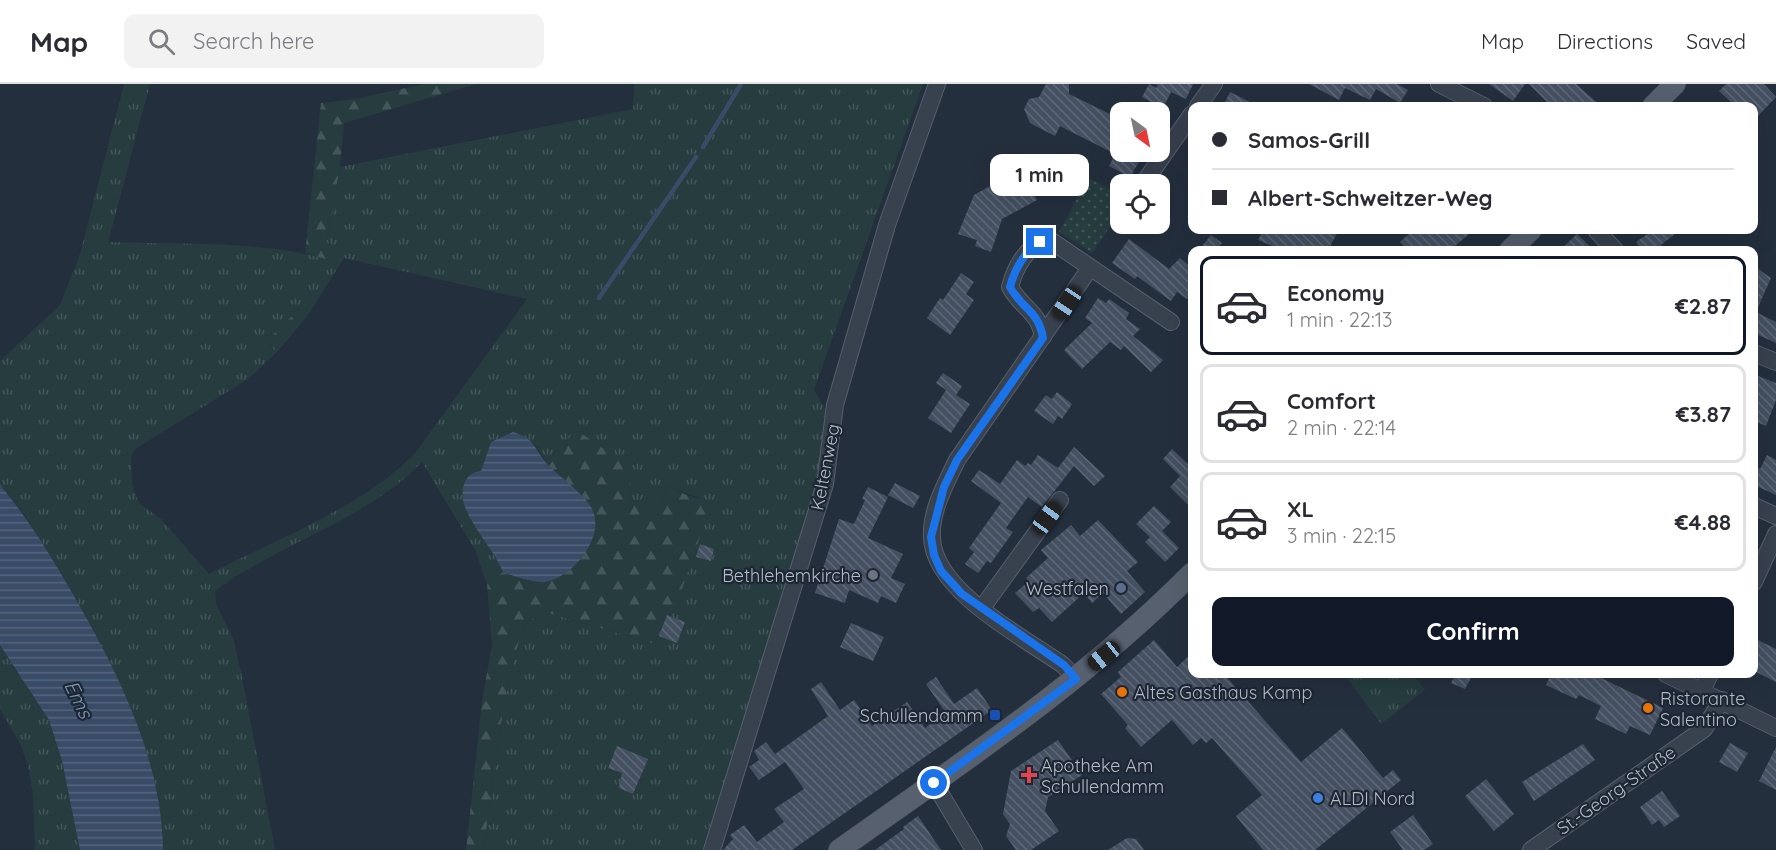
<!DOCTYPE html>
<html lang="en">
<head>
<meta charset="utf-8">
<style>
	:root { --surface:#fff; --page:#f2f2f3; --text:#2b2b33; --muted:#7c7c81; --line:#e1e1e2; --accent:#111827 }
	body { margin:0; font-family:Quicksand,sans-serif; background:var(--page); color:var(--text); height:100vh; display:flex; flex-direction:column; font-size:22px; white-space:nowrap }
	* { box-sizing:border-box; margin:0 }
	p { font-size:20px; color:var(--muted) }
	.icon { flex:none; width:33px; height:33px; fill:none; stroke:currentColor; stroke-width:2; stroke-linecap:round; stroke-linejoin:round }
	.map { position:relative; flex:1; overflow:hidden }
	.sheet { position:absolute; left:1188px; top:162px; width:570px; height:432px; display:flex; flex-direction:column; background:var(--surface); border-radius:12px; box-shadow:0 6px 24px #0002 }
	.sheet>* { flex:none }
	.top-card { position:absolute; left:1188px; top:18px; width:570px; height:132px; border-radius:12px; box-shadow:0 6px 24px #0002; display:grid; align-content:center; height:132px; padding:0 24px; background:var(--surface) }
	.needle { width:39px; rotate:147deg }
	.fabs { position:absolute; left:1110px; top:18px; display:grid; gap:12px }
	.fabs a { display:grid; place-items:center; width:60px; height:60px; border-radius:12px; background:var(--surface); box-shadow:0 6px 24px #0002; font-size:30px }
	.end { position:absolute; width:27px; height:27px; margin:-14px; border:8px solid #1a73e8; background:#fff; box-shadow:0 0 0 3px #fff }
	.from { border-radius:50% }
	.bubble { position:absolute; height:42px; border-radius:12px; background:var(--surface); box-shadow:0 6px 24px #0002; font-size:20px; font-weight:800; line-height:42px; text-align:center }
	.car { position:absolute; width:18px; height:36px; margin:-18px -9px; border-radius:8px; box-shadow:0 0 4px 2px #0007; background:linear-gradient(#222 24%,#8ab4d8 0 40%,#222 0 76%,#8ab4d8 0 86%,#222 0) }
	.top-card b { display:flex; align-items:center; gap:21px; height:57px; font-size:22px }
	.top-card b+b { border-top:2px solid var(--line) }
	.top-card i { width:15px; height:15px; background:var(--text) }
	ul { padding:10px 0 0; list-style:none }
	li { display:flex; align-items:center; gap:18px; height:99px; margin:0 12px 9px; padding:0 12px; border:3px solid var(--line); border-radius:12px }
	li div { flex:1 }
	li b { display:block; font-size:22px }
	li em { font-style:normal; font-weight:800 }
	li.on { border-color:var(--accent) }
	li>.icon { width:54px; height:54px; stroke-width:1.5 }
	.cta { display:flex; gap:12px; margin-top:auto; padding:12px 24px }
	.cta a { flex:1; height:69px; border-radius:12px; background:var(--accent); color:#fff; font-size:24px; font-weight:800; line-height:69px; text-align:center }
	header { display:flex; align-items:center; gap:36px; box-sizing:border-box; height:84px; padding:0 30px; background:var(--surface); border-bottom:2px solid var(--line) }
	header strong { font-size:28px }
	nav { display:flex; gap:33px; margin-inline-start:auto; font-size:21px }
	.search { width:420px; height:54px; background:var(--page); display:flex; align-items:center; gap:15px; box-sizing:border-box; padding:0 21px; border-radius:12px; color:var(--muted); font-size:22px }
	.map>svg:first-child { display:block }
	.grass { fill:url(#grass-tufts); fill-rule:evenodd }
	.forest { fill:url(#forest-firs) }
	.park { fill:url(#park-dots) }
	.water { fill:url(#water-rules) }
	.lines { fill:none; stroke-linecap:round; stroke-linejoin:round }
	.stream { stroke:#394c67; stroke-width:4.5 }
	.building { fill:url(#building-back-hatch) }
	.minor-casing { stroke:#565f6c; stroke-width:18 }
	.major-casing { stroke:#414a57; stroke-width:22 }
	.minor { stroke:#38414e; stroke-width:16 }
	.major { stroke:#56606e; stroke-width:21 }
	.route { stroke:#1a73e8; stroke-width:8 }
	.worship-dot { fill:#6b7280; stroke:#1d2633; stroke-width:2 }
	.service-dot { fill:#5c6f8a; stroke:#1d2633; stroke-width:2 }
	.food-dot { fill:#e8710a; stroke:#1d2633; stroke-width:2 }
	.transit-dot { fill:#1a4fb4; stroke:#1d2633; stroke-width:2 }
	.health-dot { fill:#e0444e; stroke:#1d2633; stroke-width:2 }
	.shop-dot { fill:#3f7fe0; stroke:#1d2633; stroke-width:2 }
	.labels { text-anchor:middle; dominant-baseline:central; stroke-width:4.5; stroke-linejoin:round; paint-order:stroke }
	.street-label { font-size:18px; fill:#b4bcc9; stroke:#1d2633 }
	.poi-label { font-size:18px; fill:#b4bcc9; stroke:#1d2633; text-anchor:start }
	.water-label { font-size:20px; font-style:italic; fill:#7c92b1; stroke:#1d2633 }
</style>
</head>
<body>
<header>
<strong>Map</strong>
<div class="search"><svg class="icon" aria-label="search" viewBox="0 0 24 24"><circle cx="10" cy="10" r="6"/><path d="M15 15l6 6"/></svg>Search here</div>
<nav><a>Map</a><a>Directions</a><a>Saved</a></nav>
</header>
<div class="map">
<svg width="1776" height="766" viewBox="0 0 1776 766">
	<defs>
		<pattern id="grass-tufts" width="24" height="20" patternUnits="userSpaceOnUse" patternTransform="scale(1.5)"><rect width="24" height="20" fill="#263c3f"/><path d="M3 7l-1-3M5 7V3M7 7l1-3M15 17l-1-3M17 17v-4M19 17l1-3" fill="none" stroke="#435659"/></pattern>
		<pattern id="forest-firs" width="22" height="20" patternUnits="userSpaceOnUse" patternTransform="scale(1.5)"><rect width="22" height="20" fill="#263c3f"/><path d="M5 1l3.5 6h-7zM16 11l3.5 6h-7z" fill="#435659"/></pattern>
		<pattern id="park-dots" width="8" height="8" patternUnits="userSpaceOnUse" patternTransform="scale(1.5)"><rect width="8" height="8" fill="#263c3f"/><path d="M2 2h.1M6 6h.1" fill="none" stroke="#435659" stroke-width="1.8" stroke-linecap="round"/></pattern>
		<pattern id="water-rules" width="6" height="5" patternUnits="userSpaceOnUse" patternTransform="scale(1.5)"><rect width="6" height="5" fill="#394c67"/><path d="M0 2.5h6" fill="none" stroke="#53647b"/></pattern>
		<pattern id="building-back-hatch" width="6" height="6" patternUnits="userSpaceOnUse" patternTransform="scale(1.5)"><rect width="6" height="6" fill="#455162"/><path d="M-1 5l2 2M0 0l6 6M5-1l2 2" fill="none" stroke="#5d6877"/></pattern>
	</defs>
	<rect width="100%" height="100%" fill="#242f3e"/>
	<!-- grass -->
	<path class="grass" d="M124 0H150L108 158C182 161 260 156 332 176L326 158 340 83 633 25 634 0H923L814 306 827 329 819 401 772 554 702 766H484C492 694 503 605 525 537L548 529 652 559 675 525 710 418 667 402 660 424 629 415 632 385 575 346 549 382 536 362 513 348 491 358 481 387 465 398C459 430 490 460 503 488L487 500 475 466 422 378C367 436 279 459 215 507L216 520 233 554 241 588 275 766H163L157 709 131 624 51 473 24 430 0 401V277L60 221 80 170ZM344 174 527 215 416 368C367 421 275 456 209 490L162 436 139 419 132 400 131 372 135 365 248 295 279 266 267 259 298 226 308 231Z
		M0 561 49 636 62 677 80 766H35L33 711 28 681 21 662 0 625Z
		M1344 590H1413L1425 606 1381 640Z"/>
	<!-- forest -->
	<path class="forest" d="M424 0H476L344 39 340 83 326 158 339 163 332 177 305 169 321 19 355 15Z
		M298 226 308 231 279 266 266 258Z
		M575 345 632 385 629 415 660 424 667 402 689 412 710 417 707 432 675 525 652 559 549 529 525 537C503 605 492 694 484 766H466L482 618 492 560 487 500 503 488 512 492 564 397 549 382Z"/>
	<!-- park -->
	<path class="park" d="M1088 94 1120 110V128L1092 169 1059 148Z"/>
	<!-- water -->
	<path class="water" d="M513 348C536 355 534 365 548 381 560 393 583 409 591 423 608 451 572 496 543 498 531 498 514 493 503 488 493 465 474 446 465 423 459 407 464 388 481 387L491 358Z
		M0 401C28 434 49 469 71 507 116 585 162 673 163 766H80L62 677 49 636 0 561Z"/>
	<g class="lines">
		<!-- stream -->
		<path class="stream" d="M703 63 741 0
			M599 214 696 73"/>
	</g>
	<!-- building -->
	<path class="building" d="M1046 0H1069V10L1120 35V68H1145L1130 93 1109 82 1115 70 1060 42 1055 52 1030 39 1024 25 1029 15 1039 13Z
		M1149 0 1156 4 1158 1 1154 0H1193L1186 15 1171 8 1163 24 1142 13Z
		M1309 0H1397L1408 6 1400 19 1376 5 1370 16 1345 4 1339 16Z
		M1489 0H1525L1513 17Z
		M1529 0H1576L1601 22H1551Z
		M1726 0H1764L1776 13 1754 36V22H1735L1719 7Z
		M1230 8 1258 22H1223Z
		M1020 85 1037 116 1002 135 991 168 975 162 977 156 958 150 974 111Z
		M1263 146H1339L1328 166H1281L1258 156Z
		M1413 146H1474L1450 166H1409L1400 158Z
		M1653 146H1680L1661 161 1665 166H1642L1636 158Z
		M1577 150 1594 166H1560Z
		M1211 151 1222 159 1216 166H1199Z
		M1129 155 1169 185 1180 174 1192 184V208L1187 215 1177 208 1171 217 1137 192 1135 195 1112 179Z
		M1754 182 1771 194 1756 228 1776 238V259L1754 249Z
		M961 189 974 198 966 210 974 216 950 251 927 234 940 214 943 216Z
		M1098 214 1106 219 1109 215 1129 229 1126 235 1140 245 1133 252 1163 276 1151 288 1124 262 1121 266 1110 258 1082 285 1064 266 1092 239 1085 234Z
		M943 289 962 302 956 311 970 320 951 349 928 334 946 306 936 299Z
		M1758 292 1776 299V316L1766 342 1754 337V303Z
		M1057 308 1072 320 1062 335 1058 332 1053 340 1034 327 1046 311 1052 315Z
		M1074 363 1105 392 1094 402 1074 382 1042 423 1028 413 1006 444 1013 448 991 479 987 477 978 489 965 480 974 468 969 464 1001 419 971 397 979 386 1000 400 1017 376 1025 382 1028 379 1031 381 1038 371 1058 384Z
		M1172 365 1190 382 1192 380V425L1170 403 1180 392 1163 375Z
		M1767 371 1776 376V411L1754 401V382L1760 385Z
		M895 399 920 412 913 424 888 411Z
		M868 403 888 413 868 454 903 470 891 494 905 500 896 519 881 512 878 519 849 506 845 519 815 509 839 435 854 440 865 416 862 415Z
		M1154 422 1171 438 1162 447 1179 464 1165 478 1145 458 1150 453 1136 440Z
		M1098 436 1138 478 1127 487 1145 508 1121 530 1103 509 1092 519 1084 509 1052 538 1039 524 1033 528 1015 509 1029 497 1026 494 1048 474 1041 466 1071 441 1080 452Z
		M700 460 714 465 711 477 696 473Z
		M667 531 685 538 677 559 659 552Z
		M851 539 884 553 873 577 840 563Z
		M1754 554 1776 565V598L1754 587Z
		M1154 556 1177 583 1192 569V590H1224L1301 678 1342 644 1383 694 1393 686 1401 696 1315 766H1263L1236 732 1262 711 1212 654 1206 659 1201 654 1193 661 1172 636 1141 663 1125 644 1128 641 1101 610 1121 593 1118 588Z
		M1456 590H1473L1465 605 1451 599Z
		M1551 590H1593L1663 624 1650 651 1630 642 1626 650 1595 635 1601 622 1579 611 1576 615 1546 601Z
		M936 593 954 620 977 604 992 626 792 766H723L733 755 730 751 744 741 757 758 784 738 774 725 804 705 785 678 759 696 749 683 759 676 754 667 766 658 775 670 828 632 811 605 821 598 840 626 854 616 872 642 907 618 925 644 946 629 926 600Z
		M1058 656 1082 691 1048 713 1045 727 1059 747 1031 766H1016L1006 752 1010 740 1003 730 1011 687Z
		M1730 659 1748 669 1737 688 1719 678Z
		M1583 660 1595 676 1534 717 1522 698Z
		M617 662 648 675 633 710 619 704 622 689 608 684Z
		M1776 663V706L1759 697Z
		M1486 695 1514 730 1494 747 1465 712Z
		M1662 707 1680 732 1664 743 1659 736 1652 741 1640 723Z
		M1413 731 1433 760 1424 766H1403L1390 748Z
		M918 732 941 766H875L904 745 903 743Z
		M1127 754 1136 755 1144 766H1108Z"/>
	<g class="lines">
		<defs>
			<path id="minor" d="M1439 0 1484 22
				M1198 22 1214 0
				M1143 100 1192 30
				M1596 146 1615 166
				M1043 253C1039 227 1021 224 1010 203 1015 183 1028 159 1050 156L1171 238
				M1754 269 1776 278
				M1754 422 1776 432
				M1754 498 1776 450
				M982 524 1060 416
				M1666 590 1776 644
				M1076 595 1063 581C1023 553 934 507 932 454 930 428 946 399 957 376L1090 184
				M1702 607 1710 590
				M934 699 974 766
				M712 766 825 400 835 321 887 141 937 0
				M1531 766 1704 645 1722 616"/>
			<path id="major" d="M1653 22 1675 0
				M1510 166 1531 146
				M839 766C964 677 1084 598 1192 489"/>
		</defs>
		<!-- minor casing -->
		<use href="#minor" class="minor-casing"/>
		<!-- major casing -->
		<use href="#major" class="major-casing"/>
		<!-- minor -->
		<use href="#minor" class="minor"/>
		<!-- major -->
		<use href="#major" class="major"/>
	</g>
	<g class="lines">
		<!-- route -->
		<path class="route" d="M934 699 1076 595 1064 581 962 510 941 487 934 471 931 453 944 403 957 376 1043 254C1039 227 1021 224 1010 203 1014 187 1025 166 1040 158"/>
	</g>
	<!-- markers -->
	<circle class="worship-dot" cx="873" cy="491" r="6"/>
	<circle class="service-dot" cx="1121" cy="504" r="6"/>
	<g class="food-dot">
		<circle cx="1122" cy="608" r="6"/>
		<circle cx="1648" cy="624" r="6"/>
	</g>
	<rect class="transit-dot" x="989" y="625" width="12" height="12" rx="3"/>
	<path class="health-dot" d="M1026 682h6v6h6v6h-6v6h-6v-6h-6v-6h6z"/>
	<circle class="shop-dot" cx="1318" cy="714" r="6"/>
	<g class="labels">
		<!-- street labels -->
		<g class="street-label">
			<text transform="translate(825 383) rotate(-79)">Keltenweg</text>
			<text transform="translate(1616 706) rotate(-35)">St.-Georg-Straße</text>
		</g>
		<!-- poi labels -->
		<g class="poi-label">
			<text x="861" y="491" text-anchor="end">Bethlehemkirche</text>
			<text x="1109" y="504" text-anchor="end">Westfalen</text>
			<text x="1134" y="608">Altes Gasthaus Kamp</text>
			<text x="1660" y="614">Ristorante<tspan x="1660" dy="21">Salentino</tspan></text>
			<text x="983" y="631" text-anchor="end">Schullendamm</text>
			<text x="1041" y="681">Apotheke Am<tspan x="1041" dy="21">Schullendamm</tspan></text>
			<text x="1330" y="714">ALDI Nord</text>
		</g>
		<!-- water labels -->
		<g class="water-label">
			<text transform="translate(79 615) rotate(64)">Ems</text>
		</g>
	</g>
</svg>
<div class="fabs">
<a><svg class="needle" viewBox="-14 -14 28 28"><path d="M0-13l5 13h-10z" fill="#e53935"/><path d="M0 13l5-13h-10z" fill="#7c7c81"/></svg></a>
<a><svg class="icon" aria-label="locate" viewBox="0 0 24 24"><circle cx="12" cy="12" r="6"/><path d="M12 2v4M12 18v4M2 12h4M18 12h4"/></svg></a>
</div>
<i class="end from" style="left:934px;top:699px"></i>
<i class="end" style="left:1040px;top:158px"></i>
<div class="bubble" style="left:990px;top:70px;width:99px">1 min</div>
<i class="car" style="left:1067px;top:219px;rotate:214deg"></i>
<i class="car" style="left:1047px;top:434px;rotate:36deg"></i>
<i class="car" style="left:1104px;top:572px;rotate:231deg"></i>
<div class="top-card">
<b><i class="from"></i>Samos-Grill</b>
<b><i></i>Albert-Schweitzer-Weg</b>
</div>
<section class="sheet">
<ul>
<li class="on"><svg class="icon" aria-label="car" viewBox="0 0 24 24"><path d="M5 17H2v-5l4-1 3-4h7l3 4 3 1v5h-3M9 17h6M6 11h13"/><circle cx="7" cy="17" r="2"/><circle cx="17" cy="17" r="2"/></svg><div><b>Economy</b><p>1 min · 22:13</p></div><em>€2.87</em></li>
<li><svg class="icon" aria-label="car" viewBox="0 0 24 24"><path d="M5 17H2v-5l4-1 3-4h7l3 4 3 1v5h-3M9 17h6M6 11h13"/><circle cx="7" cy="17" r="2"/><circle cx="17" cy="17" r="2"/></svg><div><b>Comfort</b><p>2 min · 22:14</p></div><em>€3.87</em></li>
<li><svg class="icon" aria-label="car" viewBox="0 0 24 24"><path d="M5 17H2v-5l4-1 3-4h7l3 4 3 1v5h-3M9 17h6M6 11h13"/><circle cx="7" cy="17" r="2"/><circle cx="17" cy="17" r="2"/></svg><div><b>XL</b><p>3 min · 22:15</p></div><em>€4.88</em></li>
</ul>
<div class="cta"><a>Confirm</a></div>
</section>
</div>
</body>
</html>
